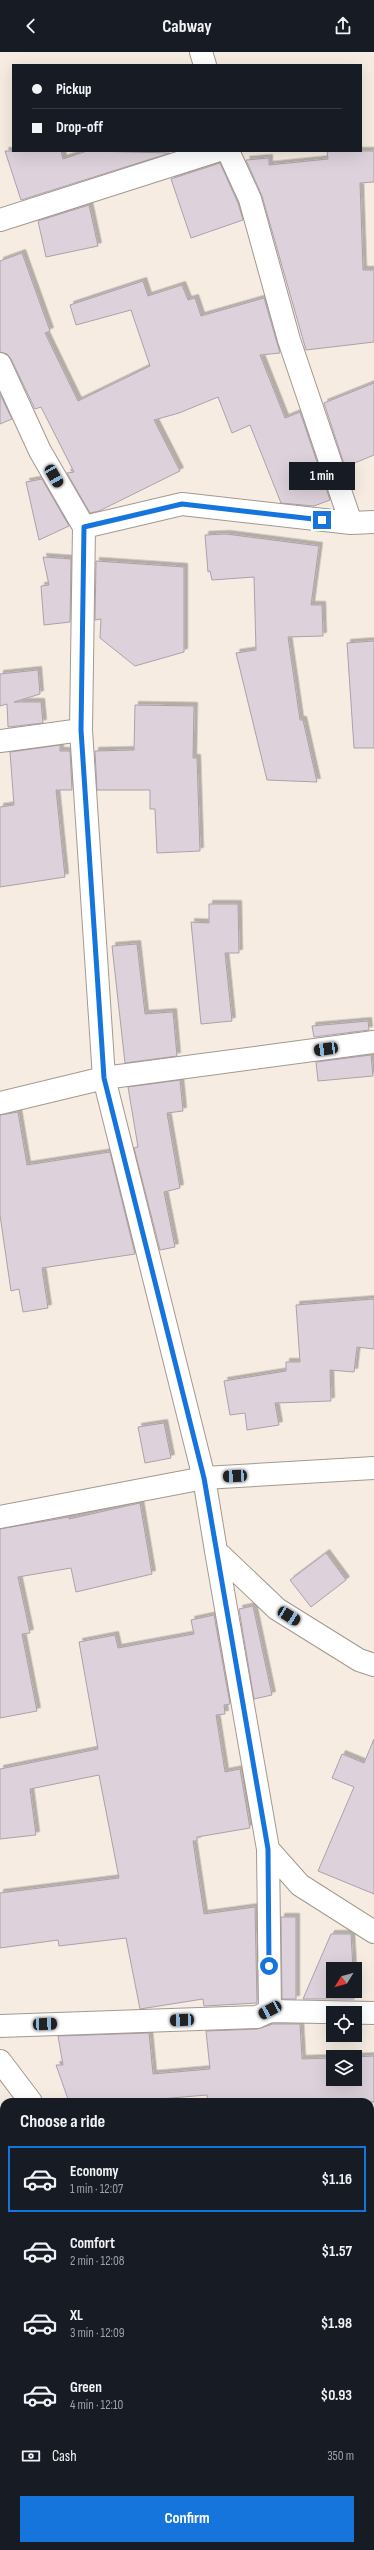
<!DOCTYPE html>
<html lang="en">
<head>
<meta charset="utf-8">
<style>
	:root { --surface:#171b24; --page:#20242c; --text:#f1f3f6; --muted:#9ea1a6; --line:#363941; --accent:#1674dd }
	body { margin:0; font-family:"Sofia Sans Condensed",sans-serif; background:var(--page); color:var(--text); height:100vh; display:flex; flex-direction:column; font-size:15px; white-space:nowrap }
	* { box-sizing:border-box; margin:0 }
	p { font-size:13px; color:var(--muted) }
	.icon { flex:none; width:22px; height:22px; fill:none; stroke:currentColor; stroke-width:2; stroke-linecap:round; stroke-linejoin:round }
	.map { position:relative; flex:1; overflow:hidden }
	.details { position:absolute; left:0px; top:2046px; width:374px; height:452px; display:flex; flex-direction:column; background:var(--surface); border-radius:12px 12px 0 0; box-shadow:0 4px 16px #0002 }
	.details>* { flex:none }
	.banner { position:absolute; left:12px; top:12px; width:350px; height:88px; border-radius:0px; box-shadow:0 4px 16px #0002; display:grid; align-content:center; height:88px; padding:0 20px; background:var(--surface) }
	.needle { width:26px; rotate:233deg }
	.buttons { position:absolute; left:326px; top:1910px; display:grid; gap:8px }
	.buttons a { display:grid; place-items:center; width:36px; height:36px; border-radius:0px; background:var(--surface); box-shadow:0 4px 16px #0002; font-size:20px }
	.end { position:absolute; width:18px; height:18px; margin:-9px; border:5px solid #1674dd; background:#fff; box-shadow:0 0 0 2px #fff }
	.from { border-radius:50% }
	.bubble { position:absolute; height:28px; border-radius:0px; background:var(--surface); box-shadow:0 4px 16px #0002; font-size:13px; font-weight:700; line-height:28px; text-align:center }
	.car { position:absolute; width:12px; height:24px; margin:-12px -6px; border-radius:5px; box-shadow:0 0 3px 1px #0007; background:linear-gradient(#222 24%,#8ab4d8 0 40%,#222 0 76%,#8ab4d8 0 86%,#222 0) }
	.banner b { display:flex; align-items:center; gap:14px; height:38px; font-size:15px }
	.banner b+b { border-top:1px solid var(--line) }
	.banner i { width:10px; height:10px; background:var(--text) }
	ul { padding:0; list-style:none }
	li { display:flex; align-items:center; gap:12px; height:66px; margin:0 8px 6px; padding:0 12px; border:2px solid transparent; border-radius:0px }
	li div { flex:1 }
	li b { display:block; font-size:15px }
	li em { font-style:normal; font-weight:700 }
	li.selected { border-color:var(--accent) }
	li>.icon { width:36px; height:36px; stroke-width:1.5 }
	h2 { padding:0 20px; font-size:18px; line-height:48px }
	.pay { display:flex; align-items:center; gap:10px; height:44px; padding:0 20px; font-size:15px }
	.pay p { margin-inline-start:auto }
	.action { display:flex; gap:8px; margin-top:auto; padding:8px 20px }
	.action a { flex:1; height:46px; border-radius:0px; background:var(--accent); color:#fff; font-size:16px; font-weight:700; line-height:46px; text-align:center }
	header { display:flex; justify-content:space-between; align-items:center; height:52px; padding:0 20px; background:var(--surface); font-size:18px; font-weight:700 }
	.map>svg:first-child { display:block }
	.building { fill:#ddd2db; stroke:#aba1aa; filter:url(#shadow) }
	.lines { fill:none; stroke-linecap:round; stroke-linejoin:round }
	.street-casing { stroke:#a2998f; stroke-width:24 }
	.street { stroke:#fff; stroke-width:22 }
	.route { stroke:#1674dd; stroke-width:5 }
</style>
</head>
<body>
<header><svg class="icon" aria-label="back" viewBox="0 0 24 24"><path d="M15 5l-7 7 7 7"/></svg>Cabway<svg class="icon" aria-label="share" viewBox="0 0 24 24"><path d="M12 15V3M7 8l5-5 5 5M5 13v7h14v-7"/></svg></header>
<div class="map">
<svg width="374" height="2498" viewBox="0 0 374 2498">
	<defs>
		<filter id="shadow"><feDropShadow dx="3.5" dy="-3.5" stdDeviation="0" flood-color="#0004"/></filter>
	</defs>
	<rect width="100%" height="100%" fill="#f6ece2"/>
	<!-- building -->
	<path class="building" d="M5 99H61L63 107 87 99 170 101 21 148Z
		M327 99H374V130L360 131 363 218H374V290L306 298 262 144 246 108 269 106V113L328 107Z
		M220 111 238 151 243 168 191 186 171 127Z
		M89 153 98 194 46 205 38 169Z
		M22 201 50 279 45 281 78 349 150 314 131 258 76 273 70 253 143 229 148 244 182 233 188 248 195 246 201 264 264 246 280 301 260 303 285 366 300 360 330 448 314 454 281 451 250 373 232 381 218 345 179 361 154 368 180 419 99 459 90 461 67 421 74 420 41 355 35 357 11 307 7 302 0 300V209Z
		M374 331V403L345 415 324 351Z
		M0 342 12 367 0 372Z
		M42 427 69 474 39 488 26 430Z
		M226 482 319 494 311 553H322L323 584 288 585 300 668H303L317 730 267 728 236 601 256 598 254 525 212 528 210 519 208 520 205 483Z
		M43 505 71 507 70 570 44 573 41 534 49 533Z
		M96 509 184 515V600L135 614 100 586 101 567 95 568Z
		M374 589V696H354L347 591Z
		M38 618 40 642 14 650H41L43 671 8 675 7 652 0 654V622Z
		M135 653 194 654 193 706H197L200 799 157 801 155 757H150V738H97L95 699 134 698Z
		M60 693V699H70L72 738H56L65 825 0 835V755L14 753 10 700Z
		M209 852H238L239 901H225L232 969 201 972 191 870 209 871Z
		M137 892 145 962 173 960 177 1004 125 1011 112 894Z
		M368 969 369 978 314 985 312 974Z
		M371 1003 373 1024 318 1029 316 1010Z
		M180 1028 183 1059 167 1061 180 1136 164 1140 175 1195 160 1198 134 1096 138 1095 128 1035Z
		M18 1060 27 1113 110 1100 135 1202 42 1216 48 1256 23 1260 19 1237 11 1239 0 1163V1063Z
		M374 1247V1297L357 1295 354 1320 330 1318 331 1349 275 1351 279 1373 247 1378 245 1361 230 1363 224 1329 286 1319V1310H300L296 1253Z
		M164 1371 171 1406 145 1411 138 1375Z
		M140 1451 152 1522 76 1540 71 1516 18 1525 30 1581 22 1582 37 1659 0 1666V1477L69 1465V1467Z
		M326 1501 346 1528 311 1555 290 1528Z
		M253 1554 272 1643 254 1647 239 1557Z
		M214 1563 230 1652 224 1653 225 1662 216 1663 225 1720 240 1717 250 1776 197 1785V1789H193L204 1862 255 1855 257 1951 204 1954 203 1947 140 1957 126 1886 59 1894 58 1888 0 1896V1841L119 1826 99 1723 30 1737 36 1783 0 1787V1717L98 1697 79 1590 115 1583 118 1596 194 1582 191 1568Z
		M374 1687V1842L318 1819 354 1735 332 1726 342 1702 364 1711Z
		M281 1865H296V1947H282Z
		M331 1882H351L353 1917H333V1939H354V1947H303Z
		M273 1972H300L302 2007 333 2006V2027H355V2005L374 2004V2050H208L207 2043 124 2050H69L56 2013H63L58 1984 149 1981 153 2022 210 2017 206 1979 257 1977Z"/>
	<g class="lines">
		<defs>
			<path id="street" d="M201 0 205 13
				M228 99 250 147 289 288 351 471
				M0 168 216 99
				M0 312 40 399 84 475 81 678 104 1026 204 1426 216 1499 277 1557 359 1608 374 1613
				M84 475 182 452 351 471 374 470
				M0 689 81 678
				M0 1051 104 1026 374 990
				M0 1465 204 1426 374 1416
				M216 1499 268 1797 270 1959
				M268 1797 300 1833 374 1880
				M0 1974 257 1965 270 1959 374 1961
				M0 2009 31 2050
				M0 2192 4 2225
				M40 2494 41 2498
				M212 2494 213 2498
				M371 2498 374 2497"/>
		</defs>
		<!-- street casing -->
		<use href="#street" class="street-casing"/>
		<!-- street -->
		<use href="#street" class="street"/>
	</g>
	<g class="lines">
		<!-- route -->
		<path class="route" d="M269 1914 268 1797 204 1426 104 1026 81 678 84 475 182 452 322 468"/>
	</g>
</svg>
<div class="buttons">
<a><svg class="needle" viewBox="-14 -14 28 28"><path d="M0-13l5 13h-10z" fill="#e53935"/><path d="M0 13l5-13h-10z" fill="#9ea1a6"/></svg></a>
<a><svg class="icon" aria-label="locate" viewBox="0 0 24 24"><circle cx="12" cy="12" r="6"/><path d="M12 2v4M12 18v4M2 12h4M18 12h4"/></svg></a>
<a><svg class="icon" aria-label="layers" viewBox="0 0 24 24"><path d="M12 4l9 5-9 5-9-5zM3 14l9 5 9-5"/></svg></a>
</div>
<i class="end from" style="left:269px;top:1914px"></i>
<i class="end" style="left:322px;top:468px"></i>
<div class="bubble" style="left:289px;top:410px;width:66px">1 min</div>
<i class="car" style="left:54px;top:424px;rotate:150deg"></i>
<i class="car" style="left:326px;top:997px;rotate:262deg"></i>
<i class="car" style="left:235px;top:1424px;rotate:267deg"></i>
<i class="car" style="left:289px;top:1564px;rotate:122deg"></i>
<i class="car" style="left:270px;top:1958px;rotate:242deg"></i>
<i class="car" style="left:182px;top:1968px;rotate:268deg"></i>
<i class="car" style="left:45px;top:1972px;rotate:88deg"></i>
<div class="banner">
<b><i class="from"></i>Pickup</b>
<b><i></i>Drop-off</b>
</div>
<section class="details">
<h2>Choose a ride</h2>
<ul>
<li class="selected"><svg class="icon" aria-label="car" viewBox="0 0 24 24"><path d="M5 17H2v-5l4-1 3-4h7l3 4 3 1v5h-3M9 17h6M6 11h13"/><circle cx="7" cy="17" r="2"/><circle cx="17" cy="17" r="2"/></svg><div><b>Economy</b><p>1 min · 12:07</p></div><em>$1.16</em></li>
<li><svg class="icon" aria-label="car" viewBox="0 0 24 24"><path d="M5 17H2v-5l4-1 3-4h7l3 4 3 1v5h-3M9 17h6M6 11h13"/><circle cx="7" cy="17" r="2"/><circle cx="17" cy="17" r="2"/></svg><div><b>Comfort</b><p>2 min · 12:08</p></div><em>$1.57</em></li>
<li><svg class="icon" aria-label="car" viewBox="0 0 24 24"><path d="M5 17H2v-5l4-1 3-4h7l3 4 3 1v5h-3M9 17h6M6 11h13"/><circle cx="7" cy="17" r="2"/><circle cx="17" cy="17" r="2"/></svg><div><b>XL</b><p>3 min · 12:09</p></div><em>$1.98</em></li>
<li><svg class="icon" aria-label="car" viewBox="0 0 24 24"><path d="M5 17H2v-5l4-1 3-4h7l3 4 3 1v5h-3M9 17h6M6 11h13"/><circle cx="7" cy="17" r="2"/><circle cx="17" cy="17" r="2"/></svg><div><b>Green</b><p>4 min · 12:10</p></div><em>$0.93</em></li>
</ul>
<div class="pay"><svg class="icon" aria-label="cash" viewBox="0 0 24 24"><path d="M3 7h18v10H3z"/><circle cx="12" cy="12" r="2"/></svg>Cash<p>350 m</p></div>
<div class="action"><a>Confirm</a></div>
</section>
</div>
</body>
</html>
